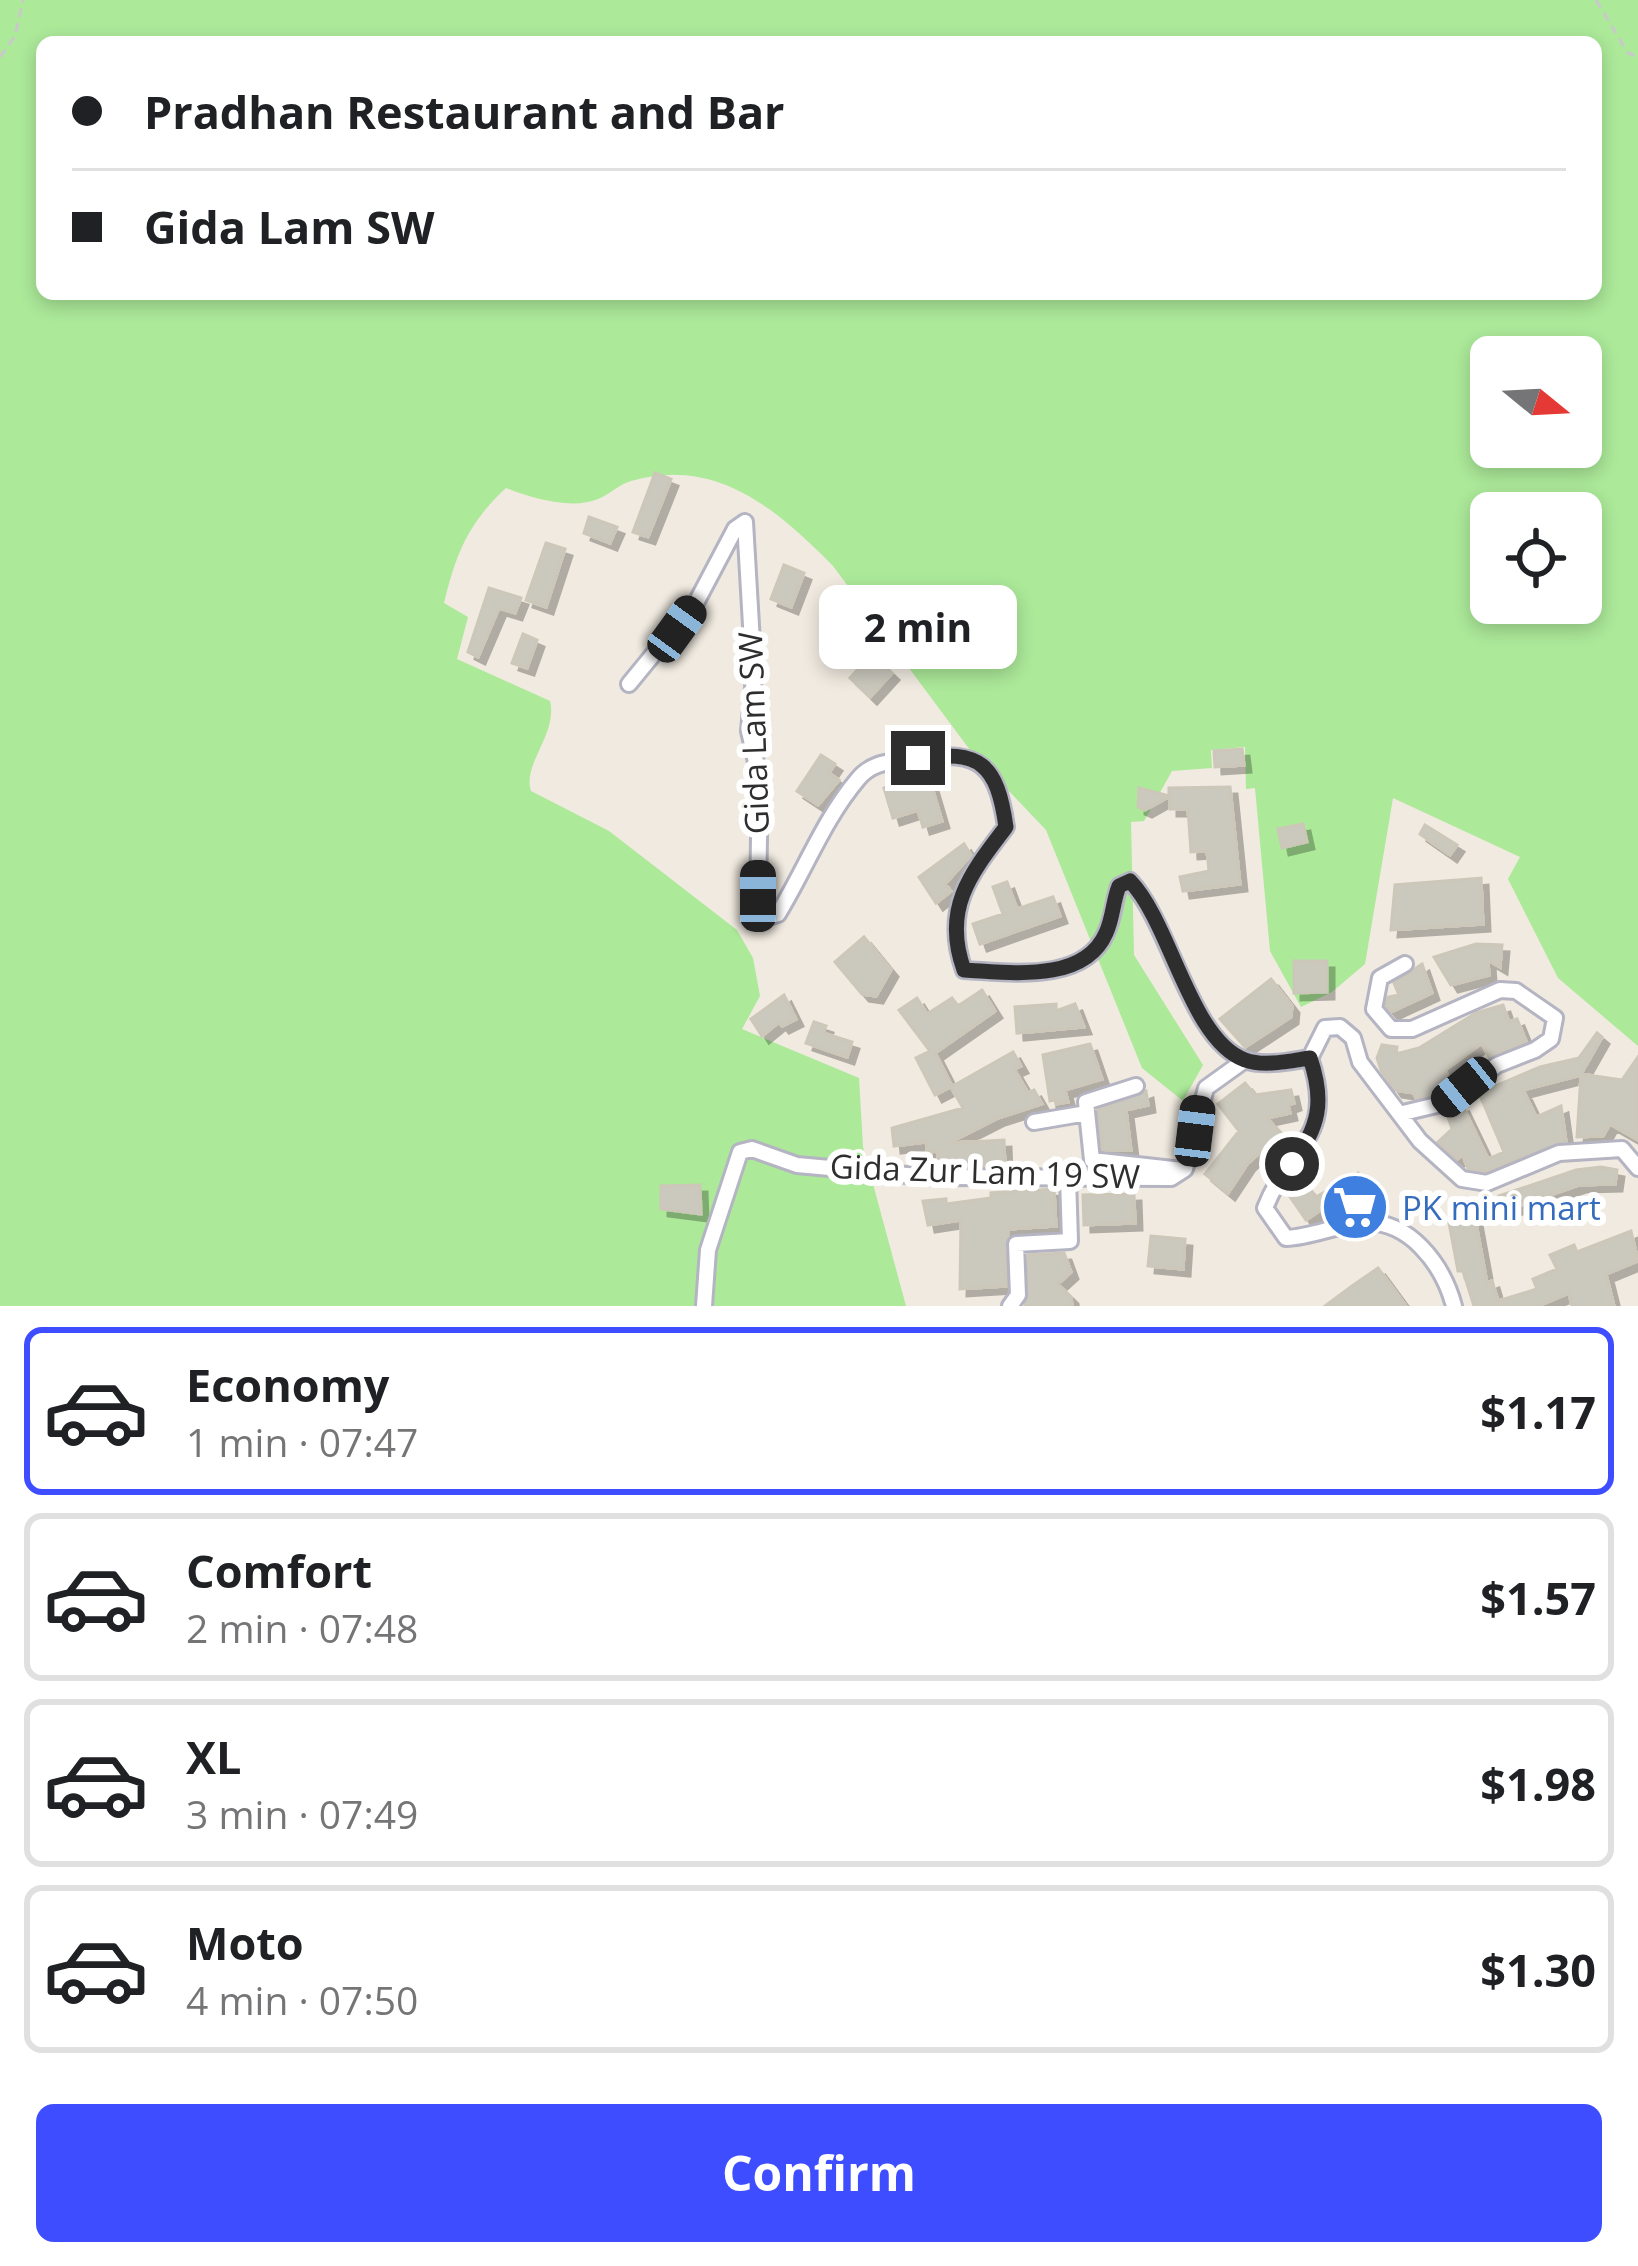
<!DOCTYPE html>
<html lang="en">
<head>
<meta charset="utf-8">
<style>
	:root { --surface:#fff; --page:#f6f6f6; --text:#202124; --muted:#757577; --line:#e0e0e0; --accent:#3d4dff }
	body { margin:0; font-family:"Open Sans",sans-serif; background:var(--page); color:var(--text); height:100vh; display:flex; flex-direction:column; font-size:45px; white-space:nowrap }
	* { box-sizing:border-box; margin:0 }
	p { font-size:39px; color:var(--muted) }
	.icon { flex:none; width:66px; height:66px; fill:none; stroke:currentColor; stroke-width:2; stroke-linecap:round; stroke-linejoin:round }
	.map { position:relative; height:1306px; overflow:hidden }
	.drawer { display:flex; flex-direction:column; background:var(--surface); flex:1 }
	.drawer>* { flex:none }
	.top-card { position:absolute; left:36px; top:36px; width:1566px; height:264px; border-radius:18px; box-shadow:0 6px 18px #0003; display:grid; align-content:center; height:264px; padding:0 36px; background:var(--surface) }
	.needle { width:78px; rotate:108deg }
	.fabs { position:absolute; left:1470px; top:336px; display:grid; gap:24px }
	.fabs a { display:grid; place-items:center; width:132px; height:132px; border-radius:18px; background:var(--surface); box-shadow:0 6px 18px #0003; font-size:60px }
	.end { position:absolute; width:54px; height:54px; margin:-27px; border:15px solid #2e2e2e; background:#fff; box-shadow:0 0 0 6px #fff }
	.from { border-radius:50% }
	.bubble { position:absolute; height:84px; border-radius:18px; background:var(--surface); box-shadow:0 6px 18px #0003; font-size:39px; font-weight:700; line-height:84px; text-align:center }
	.car { position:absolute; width:36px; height:72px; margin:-36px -18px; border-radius:15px; box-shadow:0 0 9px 3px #0007; background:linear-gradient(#222 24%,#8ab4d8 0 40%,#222 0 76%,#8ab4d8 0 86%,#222 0) }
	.top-card b { display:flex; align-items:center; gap:42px; height:114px; font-size:45px }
	.top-card b+b { border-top:3px solid var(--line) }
	.top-card i { width:30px; height:30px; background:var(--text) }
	ul { padding:21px 0 0; list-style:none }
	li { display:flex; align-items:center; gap:36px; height:168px; margin:0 24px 18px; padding:0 12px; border:6px solid var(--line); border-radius:18px }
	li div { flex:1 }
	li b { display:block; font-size:45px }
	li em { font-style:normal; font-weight:700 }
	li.on { border-color:var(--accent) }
	li>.icon { width:108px; height:108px; stroke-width:1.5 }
	.button { display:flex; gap:24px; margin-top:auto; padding:24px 36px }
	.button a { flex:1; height:138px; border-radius:18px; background:var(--accent); color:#fff; font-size:48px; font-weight:700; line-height:138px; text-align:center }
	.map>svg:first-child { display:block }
	.green { fill:#ace999; fill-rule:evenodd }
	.building { fill:#cbc8be; stroke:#ccc7b9; stroke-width:3; filter:url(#shadow) }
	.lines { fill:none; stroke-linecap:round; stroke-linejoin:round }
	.minor-casing { stroke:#b4b4c2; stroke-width:20 }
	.path { stroke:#c9c9c9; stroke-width:3; stroke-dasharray:9 6; stroke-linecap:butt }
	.minor { stroke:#fff; stroke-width:14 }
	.route { stroke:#2e2e2e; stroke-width:15 }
	.labels { text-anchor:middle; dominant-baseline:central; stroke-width:12; stroke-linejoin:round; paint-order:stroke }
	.street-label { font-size:33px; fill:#2e2e2e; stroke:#fff }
	.shop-label { font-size:33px; fill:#366cbe; stroke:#fff; text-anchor:start }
</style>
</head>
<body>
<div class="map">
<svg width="1638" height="1306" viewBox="0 0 1638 1306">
	<defs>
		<filter id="shadow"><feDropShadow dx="7" dy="7" stdDeviation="0" flood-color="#0004"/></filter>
	</defs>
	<rect width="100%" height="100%" fill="#f0eae0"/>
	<!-- green -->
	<path class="green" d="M0 0H1638V1046L1558 978 1508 879 1520 857 1393 798 1365 964 1332 992 1301 1007 1270 951 1255 788 1246 789 1245 747 1211 750 1212 768 1172 771 1144 821 1131 822 1134 955 1203 1065 1183 1101 1142 1068 1046 830 970 750 833 566C777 509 716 456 631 481 618 485 610 494 598 499 571 510 532 498 506 488 468 523 456 554 444 603L468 617 457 659 550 701C558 734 522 764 531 791L609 831 737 930 753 958 760 996 742 1029 859 1078 863 1147 906 1306H0ZM42 42H1596V294H42ZM1491 357H1581V447H1491ZM1491 513H1581V603H1491Z"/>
	<!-- building -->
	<path class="building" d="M655 473 671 479 648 537 633 532Z
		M589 517 617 527 610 543 584 533Z
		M546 543 565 549 546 607 526 600Z
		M784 565 804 573 791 607 771 599Z
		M489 588 521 598 515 613 499 608 478 657 468 652Z
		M523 634 537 640 527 668 512 663Z
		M872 654 892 673 870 697 850 678Z
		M1242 749 1244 765 1215 767 1214 751Z
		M821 755 835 764 829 773 839 780 818 805 797 791Z
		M928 774 942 821 923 827 918 810 893 818 884 788Z
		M1230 787 1240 884 1183 891 1180 877 1209 871 1207 851 1191 852 1188 809H1170V796L1145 810 1138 807 1139 788 1169 796V788Z
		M1303 824 1307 842 1282 848 1278 829Z
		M1425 825 1457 845 1450 855 1420 834Z
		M964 844 971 855 945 884 951 891 936 903 919 877Z
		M1481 878 1483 924 1391 930 1395 885Z
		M1007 882 1017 909 1053 897 1060 916 980 944 973 924 1003 914 993 887Z
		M864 937 891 970 876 996 862 994 835 962Z
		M1476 944 1502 945 1500 967 1488 960 1489 975 1451 985 1434 957Z
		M1294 961H1327V992L1294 993Z
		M1422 964 1432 993 1391 1012 1386 1006 1388 997 1399 995 1394 983Z
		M1271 979 1292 1006 1291 1017 1245 1047 1220 1019Z
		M982 990 995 1011 935 1053 952 1086 935 1095 916 1058 930 1051 899 1010 917 998 927 1014 952 998 958 1006Z
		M784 995 796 1019 782 1026 779 1022 762 1036 751 1019Z
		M1056 1004V1011L1075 1004 1084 1027 1017 1033 1015 1007Z
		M1503 1005 1509 1022 1517 1019 1526 1041 1489 1057 1482 1043 1445 1070 1452 1084 1440 1093 1416 1098 1414 1093 1395 1090 1381 1070 1377 1058 1382 1045 1397 1047 1396 1054 1419 1048 1476 1013Z
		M814 1022 826 1026 823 1033 852 1042 847 1057 806 1043Z
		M1597 1033 1602 1037 1581 1074 1622 1080 1638 1057V1140L1610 1124 1603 1136 1577 1137 1581 1075 1523 1090 1536 1117 1561 1106 1566 1141 1486 1171 1468 1169 1463 1155 1457 1159 1438 1142 1452 1129 1447 1114 1462 1105 1488 1159 1504 1152 1479 1093 1540 1067 1579 1058Z
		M1090 1044 1102 1079 1065 1090 1068 1102 1056 1104 1055 1099 1050 1101 1043 1055Z
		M1013 1052 1021 1066 1014 1069 1028 1093 1034 1090 1042 1104 998 1118 949 1143 1004 1140 1005 1166H939L937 1150 928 1154 926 1142 894 1146 892 1128 963 1108 951 1087Z
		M1245 1083 1255 1095 1291 1090 1294 1103 1288 1105 1290 1113 1267 1118 1281 1134 1248 1163 1228 1193 1205 1174 1239 1131 1218 1104Z
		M1146 1091 1148 1105 1126 1110 1131 1150H1102L1098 1110Z
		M1601 1167 1617 1170 1615 1184 1579 1185 1504 1211 1499 1196 1576 1170Z
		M1358 1173 1372 1198 1342 1215 1334 1201 1306 1220 1286 1191 1299 1178 1316 1197Z
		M700 1185 701 1214 661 1209V1186Z
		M1054 1189 1056 1226 1008 1229 1006 1286 960 1289 961 1220 928 1225 923 1201 946 1199V1204L991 1198V1193Z
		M1134 1194 1135 1223 1084 1225 1083 1195Z
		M1475 1218 1487 1283 1492 1281 1498 1301 1537 1289 1533 1279 1557 1269 1550 1255 1574 1245 1577 1252 1631 1231 1638 1261 1606 1274 1614 1306H1572L1569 1293 1538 1306H1474L1463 1271H1458L1449 1223Z
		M1151 1236 1185 1239 1183 1269 1148 1266Z
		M1064 1253 1071 1272 1058 1284 1071 1297 1072 1306H1025L1028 1255Z
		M1378 1268 1406 1306H1325L1352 1286Z"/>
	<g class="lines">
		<defs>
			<path id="minor" d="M629 684 697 601 735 529 745 522 754 677 749 731 760 780 758 896 765 918 778 914C805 870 824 819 858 779 871 763 888 762 907 759 973 751 996 755 1006 827 970 874 942 909 964 970 1009 972 1084 984 1106 933 1113 919 1114 900 1119 886L1130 881C1170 923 1190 1040 1245 1060 1265 1067 1290 1061 1310 1058 1337 1138 1290 1144 1265 1208L1286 1238C1312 1237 1336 1225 1361 1223 1409 1218 1443 1265 1454 1306
				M1310 1058 1325 1028 1340 1027 1353 1038 1360 1062 1420 1141 1462 1179 1487 1183 1559 1153 1622 1149 1638 1168
				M1136 1086 1086 1102 1092 1160 1182 1170
				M1403 1113 1445 1103 1497 1065 1535 1050 1551 1039 1555 1018 1516 991 1500 990 1412 1029H1391L1374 1009 1380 978 1405 964
				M1034 1122 1087 1113
				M704 1306 708 1250 740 1152 752 1149 797 1165 929 1177 1171 1178 1185 1169 1206 1088 1245 1060
				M1010 1306 1018 1295 1016 1244 1070 1241 1068 1177"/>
		</defs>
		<!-- minor casing -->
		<use href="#minor" class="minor-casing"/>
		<!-- path -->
		<path class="path" d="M1596 0 1628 53 1638 57
			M0 57 15 36 23 0"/>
		<!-- minor -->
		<use href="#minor" class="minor"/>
	</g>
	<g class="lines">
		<!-- route -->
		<path class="route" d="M918 758C980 750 997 763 1006 827 970 874 942 909 964 970 1008 972 1084 984 1106 933 1113 918 1113 901 1119 886L1130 881C1171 923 1190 1040 1245 1060 1264 1067 1290 1061 1310 1058 1325 1102 1319 1127 1292 1164"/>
	</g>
	<!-- icons -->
	<defs>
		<symbol id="supermarket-disc" viewBox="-11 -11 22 22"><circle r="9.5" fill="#3f7fe0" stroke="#fff"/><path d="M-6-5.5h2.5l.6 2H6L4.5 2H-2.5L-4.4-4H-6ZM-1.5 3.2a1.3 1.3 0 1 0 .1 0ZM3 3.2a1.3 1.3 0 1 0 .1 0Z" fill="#fff"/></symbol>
	</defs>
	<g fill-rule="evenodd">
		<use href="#supermarket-disc" x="1317" y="1169" width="76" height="76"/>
	</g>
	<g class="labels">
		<!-- street labels -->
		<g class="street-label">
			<text transform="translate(753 733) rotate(-92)">Gida Lam SW</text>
			<text transform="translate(985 1171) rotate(2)">Gida Zur Lam 19 SW</text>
		</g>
		<!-- shop labels -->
		<g class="shop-label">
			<text x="1402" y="1207">PK mini mart</text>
		</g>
	</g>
</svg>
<div class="fabs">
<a><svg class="needle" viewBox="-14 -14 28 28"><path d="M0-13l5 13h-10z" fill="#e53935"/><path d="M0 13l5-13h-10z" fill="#757577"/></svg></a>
<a><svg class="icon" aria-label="locate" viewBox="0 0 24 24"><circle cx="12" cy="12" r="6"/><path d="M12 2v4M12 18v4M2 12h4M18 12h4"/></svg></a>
</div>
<i class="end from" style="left:1292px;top:1164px"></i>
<i class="end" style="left:918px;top:758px"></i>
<div class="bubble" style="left:819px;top:585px;width:198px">2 min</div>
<i class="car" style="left:677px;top:629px;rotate:36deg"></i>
<i class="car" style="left:758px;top:896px;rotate:0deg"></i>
<i class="car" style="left:1464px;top:1087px;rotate:231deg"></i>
<i class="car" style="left:1195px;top:1131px;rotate:7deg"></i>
<div class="top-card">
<b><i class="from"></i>Pradhan Restaurant and Bar</b>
<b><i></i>Gida Lam SW</b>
</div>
</div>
<section class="drawer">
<ul>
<li class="on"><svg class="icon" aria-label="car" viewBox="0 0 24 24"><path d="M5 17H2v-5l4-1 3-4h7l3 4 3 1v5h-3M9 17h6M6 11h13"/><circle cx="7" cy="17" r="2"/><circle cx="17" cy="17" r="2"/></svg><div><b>Economy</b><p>1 min · 07:47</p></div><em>$1.17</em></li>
<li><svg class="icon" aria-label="car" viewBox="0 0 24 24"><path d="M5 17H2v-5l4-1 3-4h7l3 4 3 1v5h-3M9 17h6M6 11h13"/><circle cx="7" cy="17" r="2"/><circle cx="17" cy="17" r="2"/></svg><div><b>Comfort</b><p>2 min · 07:48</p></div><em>$1.57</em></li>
<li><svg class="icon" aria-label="car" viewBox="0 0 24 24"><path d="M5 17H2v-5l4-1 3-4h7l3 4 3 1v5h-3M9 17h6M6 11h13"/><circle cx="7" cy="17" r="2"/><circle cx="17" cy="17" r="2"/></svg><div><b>XL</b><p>3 min · 07:49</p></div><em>$1.98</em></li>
<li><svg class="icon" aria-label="car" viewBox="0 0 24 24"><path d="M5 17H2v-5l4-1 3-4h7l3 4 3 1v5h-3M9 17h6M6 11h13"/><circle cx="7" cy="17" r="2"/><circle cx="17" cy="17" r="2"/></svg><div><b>Moto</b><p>4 min · 07:50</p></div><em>$1.30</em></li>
</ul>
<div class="button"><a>Confirm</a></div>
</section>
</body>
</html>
